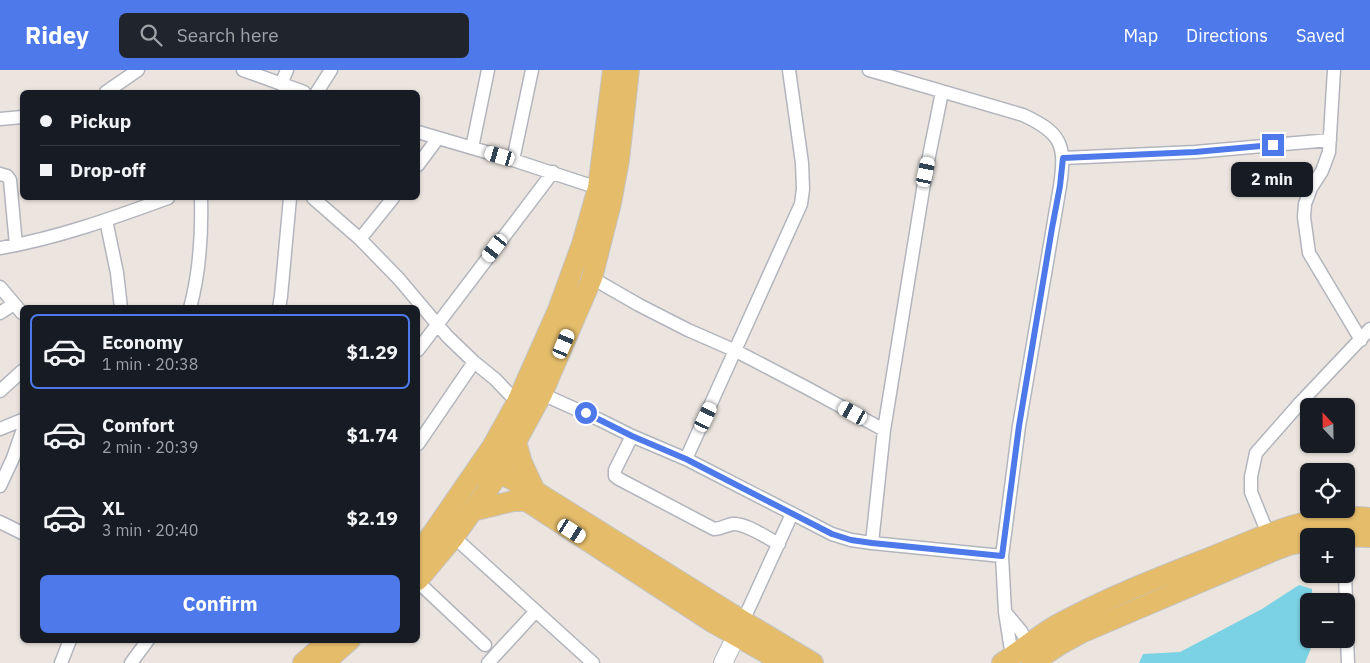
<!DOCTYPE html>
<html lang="en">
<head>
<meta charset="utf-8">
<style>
	:root { --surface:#171b24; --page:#20242c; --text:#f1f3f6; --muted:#9ea1a6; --line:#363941; --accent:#4d79eb }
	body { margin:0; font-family:"IBM Plex Sans",sans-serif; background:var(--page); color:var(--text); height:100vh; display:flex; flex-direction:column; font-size:19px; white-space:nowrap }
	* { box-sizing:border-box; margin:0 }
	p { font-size:16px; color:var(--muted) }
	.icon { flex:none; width:28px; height:28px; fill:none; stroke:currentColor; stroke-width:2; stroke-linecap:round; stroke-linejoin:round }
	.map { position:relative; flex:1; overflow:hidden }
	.drawer { position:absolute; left:20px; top:235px; width:400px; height:338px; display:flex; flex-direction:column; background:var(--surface); border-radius:8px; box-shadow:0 1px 4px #0004 }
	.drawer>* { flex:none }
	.guide { position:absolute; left:20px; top:20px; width:400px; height:110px; border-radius:8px; box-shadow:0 1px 4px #0004; display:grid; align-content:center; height:110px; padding:0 20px; background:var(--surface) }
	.needle { width:32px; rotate:338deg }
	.fabs { position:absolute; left:1300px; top:328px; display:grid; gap:10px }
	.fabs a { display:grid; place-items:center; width:55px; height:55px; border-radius:8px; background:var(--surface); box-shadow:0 1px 4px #0004; font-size:25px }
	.end { position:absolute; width:22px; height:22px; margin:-11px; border:6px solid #4d79eb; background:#fff; box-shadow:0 0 0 2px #fff }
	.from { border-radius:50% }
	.bubble { position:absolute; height:35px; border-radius:8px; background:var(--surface); box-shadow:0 1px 4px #0004; font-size:16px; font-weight:800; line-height:35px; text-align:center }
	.car { position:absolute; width:15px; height:30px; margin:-15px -8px; border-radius:6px; box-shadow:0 0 4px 1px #0007; background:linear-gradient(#fff 24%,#345 0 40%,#fff 0 76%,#345 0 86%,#fff 0) }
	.guide b { display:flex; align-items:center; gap:18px; height:48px; font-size:19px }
	.guide b+b { border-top:1px solid var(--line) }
	.guide i { width:12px; height:12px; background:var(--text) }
	ul { padding:9px 0 0; list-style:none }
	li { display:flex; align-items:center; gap:15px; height:75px; margin:0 10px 8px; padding:0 10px; border:2px solid transparent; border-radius:8px }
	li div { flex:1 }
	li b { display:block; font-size:19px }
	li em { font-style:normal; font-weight:800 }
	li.current { border-color:var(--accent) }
	li>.icon { width:45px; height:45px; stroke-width:1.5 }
	.cta { display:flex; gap:10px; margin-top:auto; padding:10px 20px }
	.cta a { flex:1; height:58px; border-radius:8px; background:var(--accent); color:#fff; font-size:20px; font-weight:800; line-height:58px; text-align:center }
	header { display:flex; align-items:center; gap:30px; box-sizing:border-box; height:70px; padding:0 25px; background:var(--accent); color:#fff }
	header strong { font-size:24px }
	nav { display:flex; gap:28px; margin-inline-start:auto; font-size:18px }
	.search { width:350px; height:45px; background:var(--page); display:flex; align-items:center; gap:12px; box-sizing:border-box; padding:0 18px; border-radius:8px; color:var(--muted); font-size:19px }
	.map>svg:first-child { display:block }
	.water { fill:#7bd2e5 }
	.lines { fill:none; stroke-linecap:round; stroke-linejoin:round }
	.street-casing { stroke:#b2b5bd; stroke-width:15 }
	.secondary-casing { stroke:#b2b5bd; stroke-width:20 }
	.primary-casing { stroke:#c4c4c4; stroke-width:22 }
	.street { stroke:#fff; stroke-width:12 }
	.secondary { stroke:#fff; stroke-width:18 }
	.primary { stroke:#e5bd6a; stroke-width:20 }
	.route { stroke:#4d79eb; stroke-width:6 }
</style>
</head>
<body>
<header>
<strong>Ridey</strong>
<div class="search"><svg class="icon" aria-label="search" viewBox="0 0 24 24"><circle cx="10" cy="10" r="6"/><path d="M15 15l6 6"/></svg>Search here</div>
<nav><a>Map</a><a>Directions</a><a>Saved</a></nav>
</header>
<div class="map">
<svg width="1370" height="593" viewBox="0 0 1370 593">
	<rect width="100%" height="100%" fill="#ece5df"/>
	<!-- water -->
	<path class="water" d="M1299 515 1312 519V531H1309V569H1311V578L1305 593H1139L1143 584 1180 582 1262 539Z"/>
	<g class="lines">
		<defs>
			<path id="street" d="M243 0 304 22
				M869 0 1023 45C1062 63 1066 75 1060 116L1019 356 1002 486 1005 542 1012 586 1014 591
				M1334 0 1329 82 1322 101 1311 118 1305 134 1304 147 1309 183 1361 270
				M281 14 287 0
				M106 22 138 0
				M317 22 331 0
				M0 49 22 47
				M418 62 513 90 598 118
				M472 78 488 0
				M1063 88 1195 82 1330 70
				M513 90 532 0
				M418 95 438 68
				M0 104 7 106 10 110 16 175
				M313 128 360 169 399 209 447 266 474 292 495 309 517 332
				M106 150 117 203 121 238
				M360 169 393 128
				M0 178C58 168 113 148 168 128
				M592 208 639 235 688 260 736 281 807 318 884 360
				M0 217 22 243
				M190 238C200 201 202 165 201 128
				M279 238 281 226 290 128
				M0 243 14 234
				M418 280 553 102
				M0 321 22 301
				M542 324 600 350 632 366 686 389 832 464 851 470 872 473 1002 486
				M0 359 22 350
				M632 366 615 400V406L619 409 714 459C721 459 726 455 733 454 746 453 767 468 779 474
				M418 374 474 292
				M686 389 801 134 803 119 802 93 789 0
				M0 416 13 388 22 362
				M0 452 22 463
				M1268 464 1251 422V407L1256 383 1300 333 1370 259
				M454 467 593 593
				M872 473 884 360 926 101 942 22
				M1345 504 1346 531
				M418 512 485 575
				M1005 542 1021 561 1032 581
				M1346 545 1348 593
				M743 551 792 444
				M61 593 70 570
				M131 593 148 570
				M488 593 536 541"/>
			<path id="secondary" d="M723 593 742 554"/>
			<path id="primary" d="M516 372 522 393 535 421
				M485 407 498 405 505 406 535 421 743 551 813 593
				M519 426 712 552 784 593
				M472 441 513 431H525
				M1339 466 1370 467
				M418 484 428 470 492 377 517 332 558 240 582 174 598 118 613 0
				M418 510 454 467 498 405 542 324 592 208 611 133 619 90 629 0
				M303 593 329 570
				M324 593 350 570
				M1002 593C1020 581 1037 567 1055 556 1104 529 1157 508 1209 488 1255 470 1300 446 1351 447 1357 447 1364 447 1370 448
				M1032 593 1061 574 1081 563 1273 481 1289 475 1309 471"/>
		</defs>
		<!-- street casing -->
		<use href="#street" class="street-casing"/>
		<!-- secondary casing -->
		<use href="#secondary" class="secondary-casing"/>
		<!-- primary casing -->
		<use href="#primary" class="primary-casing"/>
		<!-- street -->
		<use href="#street" class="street"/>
		<!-- secondary -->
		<use href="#secondary" class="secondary"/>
		<!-- primary -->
		<use href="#primary" class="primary"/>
	</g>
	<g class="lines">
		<!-- route -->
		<path class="route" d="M586 343 632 366 686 389 832 464 851 470 872 473 1002 486 1019 356 1052 158 1060 116 1063 88 1195 82 1273 75"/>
	</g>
</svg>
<div class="fabs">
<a><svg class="needle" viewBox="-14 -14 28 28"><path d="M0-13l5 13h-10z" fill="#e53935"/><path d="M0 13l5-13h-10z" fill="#9ea1a6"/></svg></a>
<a><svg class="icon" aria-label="locate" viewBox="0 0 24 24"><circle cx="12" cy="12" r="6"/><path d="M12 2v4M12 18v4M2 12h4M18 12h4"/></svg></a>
<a>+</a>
<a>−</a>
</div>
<i class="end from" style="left:586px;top:343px"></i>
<i class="end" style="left:1273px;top:75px"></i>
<div class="bubble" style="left:1231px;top:92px;width:82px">2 min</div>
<i class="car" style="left:500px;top:86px;rotate:286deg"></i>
<i class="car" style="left:926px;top:102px;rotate:12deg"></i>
<i class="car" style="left:495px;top:178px;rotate:217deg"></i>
<i class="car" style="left:564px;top:274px;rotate:23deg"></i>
<i class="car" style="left:853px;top:343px;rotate:299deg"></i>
<i class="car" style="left:706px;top:347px;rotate:25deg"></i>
<i class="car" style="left:572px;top:461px;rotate:123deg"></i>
<div class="guide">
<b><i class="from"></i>Pickup</b>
<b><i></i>Drop-off</b>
</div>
<section class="drawer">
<ul>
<li class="current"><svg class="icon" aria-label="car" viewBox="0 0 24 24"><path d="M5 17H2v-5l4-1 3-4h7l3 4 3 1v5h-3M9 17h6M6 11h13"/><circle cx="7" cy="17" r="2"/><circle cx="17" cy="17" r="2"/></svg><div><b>Economy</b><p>1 min · 20:38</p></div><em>$1.29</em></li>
<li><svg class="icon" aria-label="car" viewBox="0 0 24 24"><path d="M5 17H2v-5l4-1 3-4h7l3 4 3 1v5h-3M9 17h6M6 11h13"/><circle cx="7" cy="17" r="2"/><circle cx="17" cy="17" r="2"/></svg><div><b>Comfort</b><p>2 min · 20:39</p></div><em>$1.74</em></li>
<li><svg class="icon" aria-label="car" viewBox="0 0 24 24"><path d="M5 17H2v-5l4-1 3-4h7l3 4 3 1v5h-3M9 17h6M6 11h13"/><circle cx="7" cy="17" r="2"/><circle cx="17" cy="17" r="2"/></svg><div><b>XL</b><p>3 min · 20:40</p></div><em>$2.19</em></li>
</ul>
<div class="cta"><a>Confirm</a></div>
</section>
</div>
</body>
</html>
